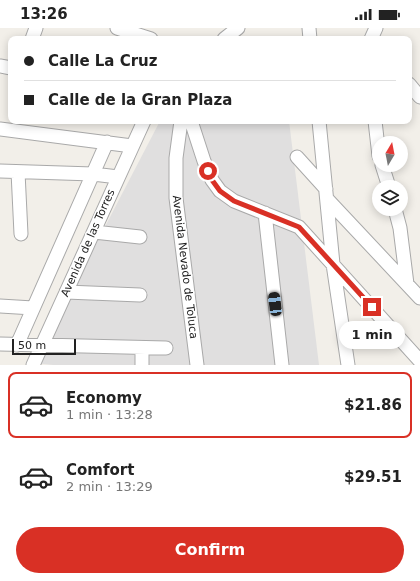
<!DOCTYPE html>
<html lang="en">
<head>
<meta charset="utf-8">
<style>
	:root { --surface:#fff; --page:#f2f2f2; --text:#222; --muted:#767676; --line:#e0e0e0; --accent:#d93025 }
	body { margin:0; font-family:"DejaVu Sans",sans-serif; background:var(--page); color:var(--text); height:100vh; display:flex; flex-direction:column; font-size:15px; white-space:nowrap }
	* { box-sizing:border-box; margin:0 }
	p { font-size:13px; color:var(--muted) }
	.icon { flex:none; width:22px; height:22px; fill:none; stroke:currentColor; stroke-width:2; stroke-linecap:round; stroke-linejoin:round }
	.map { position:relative; height:337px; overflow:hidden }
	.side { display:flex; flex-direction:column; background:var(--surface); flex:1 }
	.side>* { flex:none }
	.banner { position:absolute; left:8px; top:8px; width:404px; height:88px; border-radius:8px; box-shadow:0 2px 10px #0003; display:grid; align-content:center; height:88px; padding:0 16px; background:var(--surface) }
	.needle { width:26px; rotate:10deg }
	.buttons { position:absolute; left:372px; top:108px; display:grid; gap:8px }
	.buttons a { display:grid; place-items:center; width:36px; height:36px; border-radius:50%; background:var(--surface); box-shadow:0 2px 10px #0003; font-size:20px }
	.scale { position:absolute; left:12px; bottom:10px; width:64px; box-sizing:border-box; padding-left:4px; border:2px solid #222; border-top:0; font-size:11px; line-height:14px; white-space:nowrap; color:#222; -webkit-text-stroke:3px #fff; paint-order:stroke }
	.end { position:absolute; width:18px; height:18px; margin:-9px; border:5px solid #d93025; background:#fff; box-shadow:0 0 0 2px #fff }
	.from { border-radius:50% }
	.bubble { position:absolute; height:28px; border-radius:14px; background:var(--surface); box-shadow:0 2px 10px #0003; font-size:13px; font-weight:800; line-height:28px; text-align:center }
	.car { position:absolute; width:12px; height:24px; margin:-12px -6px; border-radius:5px; box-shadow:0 0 3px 1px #0007; background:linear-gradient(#222 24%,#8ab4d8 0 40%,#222 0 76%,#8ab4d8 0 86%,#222 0) }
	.banner b { display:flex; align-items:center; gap:14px; height:38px; font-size:15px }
	.banner b+b { border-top:1px solid var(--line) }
	.banner i { width:10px; height:10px; background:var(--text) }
	ul { padding:7px 0 0; list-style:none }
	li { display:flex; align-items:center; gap:12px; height:66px; margin:0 8px 6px; padding:0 8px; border:2px solid transparent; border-radius:8px }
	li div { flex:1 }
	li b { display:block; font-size:15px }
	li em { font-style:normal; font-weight:800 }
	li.active { border-color:var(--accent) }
	li>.icon { width:36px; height:36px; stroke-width:1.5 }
	.button { display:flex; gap:8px; margin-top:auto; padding:8px 16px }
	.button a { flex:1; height:46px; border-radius:24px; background:var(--accent); color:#fff; font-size:16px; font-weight:800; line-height:46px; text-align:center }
	.status { display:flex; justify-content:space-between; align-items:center; height:28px; padding:0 20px; background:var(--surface); direction:ltr }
	.status svg { height:11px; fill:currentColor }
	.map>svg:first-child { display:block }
	.residential { fill:#e0dfdf }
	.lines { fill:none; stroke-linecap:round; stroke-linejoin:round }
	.minor-casing { stroke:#a9a9a9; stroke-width:15 }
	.minor { stroke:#fff; stroke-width:13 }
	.route { stroke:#d93025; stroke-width:5 }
	.labels { text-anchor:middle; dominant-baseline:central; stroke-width:3; stroke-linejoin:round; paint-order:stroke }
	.street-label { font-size:11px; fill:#222; stroke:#fff }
</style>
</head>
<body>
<div class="status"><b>13:26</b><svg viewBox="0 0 49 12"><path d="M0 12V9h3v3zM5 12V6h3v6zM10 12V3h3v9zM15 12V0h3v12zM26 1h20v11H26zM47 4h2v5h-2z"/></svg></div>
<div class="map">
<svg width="420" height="337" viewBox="0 0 420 337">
	<rect width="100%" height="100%" fill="#f2efe9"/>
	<!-- residential -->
	<path class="residential" d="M160 93H289L319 337H53L34 335Z"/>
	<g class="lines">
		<defs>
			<path id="minor" d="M117 0 151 11
				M309 0 310 11
				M32 11 36 0
				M224 11 238 0
				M371 11 376 0
				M0 38 11 40
				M409 56 420 69
				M181 93 176 130V170L197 337
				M191 93 204 133 212 152 220 163 234 173 299 199 420 333
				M319 93 333 236 348 337
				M375 93 379 128
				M0 101 132 118
				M297 129 326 161
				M382 137 389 159
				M0 143 93 146 118 149
				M18 144 21 206
				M327 171 420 270
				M395 181 400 200 407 256
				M265 185 282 337
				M94 204 140 209
				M66 264 140 267
				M0 278 33 280
				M0 316 166 320
				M17 317 107 114
				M142 320V337
				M33 337 144 93"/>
		</defs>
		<!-- minor casing -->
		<use href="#minor" class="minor-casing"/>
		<!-- minor -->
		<use href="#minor" class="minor"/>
	</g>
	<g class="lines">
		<!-- route -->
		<path class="route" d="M208 143 212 152 220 163 234 173 299 199 372 279"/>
	</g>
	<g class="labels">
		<!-- street labels -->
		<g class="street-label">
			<text transform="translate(88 215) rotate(-66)">Avenida de las Torres</text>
			<text transform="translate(185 239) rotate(83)">Avenida Nevado de Toluca</text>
		</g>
	</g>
</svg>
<div class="buttons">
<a><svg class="needle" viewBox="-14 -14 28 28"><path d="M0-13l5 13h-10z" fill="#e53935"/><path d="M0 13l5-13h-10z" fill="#767676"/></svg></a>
<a><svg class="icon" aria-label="layers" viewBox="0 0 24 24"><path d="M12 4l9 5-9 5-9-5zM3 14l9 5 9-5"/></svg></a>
</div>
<div class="scale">50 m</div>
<i class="end from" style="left:208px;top:143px"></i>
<i class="end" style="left:372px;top:279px"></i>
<div class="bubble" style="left:339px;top:293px;width:66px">1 min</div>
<i class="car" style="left:275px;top:276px;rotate:353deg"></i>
<div class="banner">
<b><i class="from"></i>Calle La Cruz</b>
<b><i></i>Calle de la Gran Plaza</b>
</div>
</div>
<section class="side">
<ul>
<li class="active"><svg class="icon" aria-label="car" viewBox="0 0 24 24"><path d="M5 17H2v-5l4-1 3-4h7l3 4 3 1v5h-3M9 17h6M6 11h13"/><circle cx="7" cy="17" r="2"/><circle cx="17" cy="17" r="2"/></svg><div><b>Economy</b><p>1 min · 13:28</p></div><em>$21.86</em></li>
<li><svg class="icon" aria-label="car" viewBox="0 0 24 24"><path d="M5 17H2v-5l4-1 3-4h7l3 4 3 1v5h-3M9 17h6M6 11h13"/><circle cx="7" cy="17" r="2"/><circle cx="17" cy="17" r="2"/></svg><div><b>Comfort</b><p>2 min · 13:29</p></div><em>$29.51</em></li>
</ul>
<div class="button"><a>Confirm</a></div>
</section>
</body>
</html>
